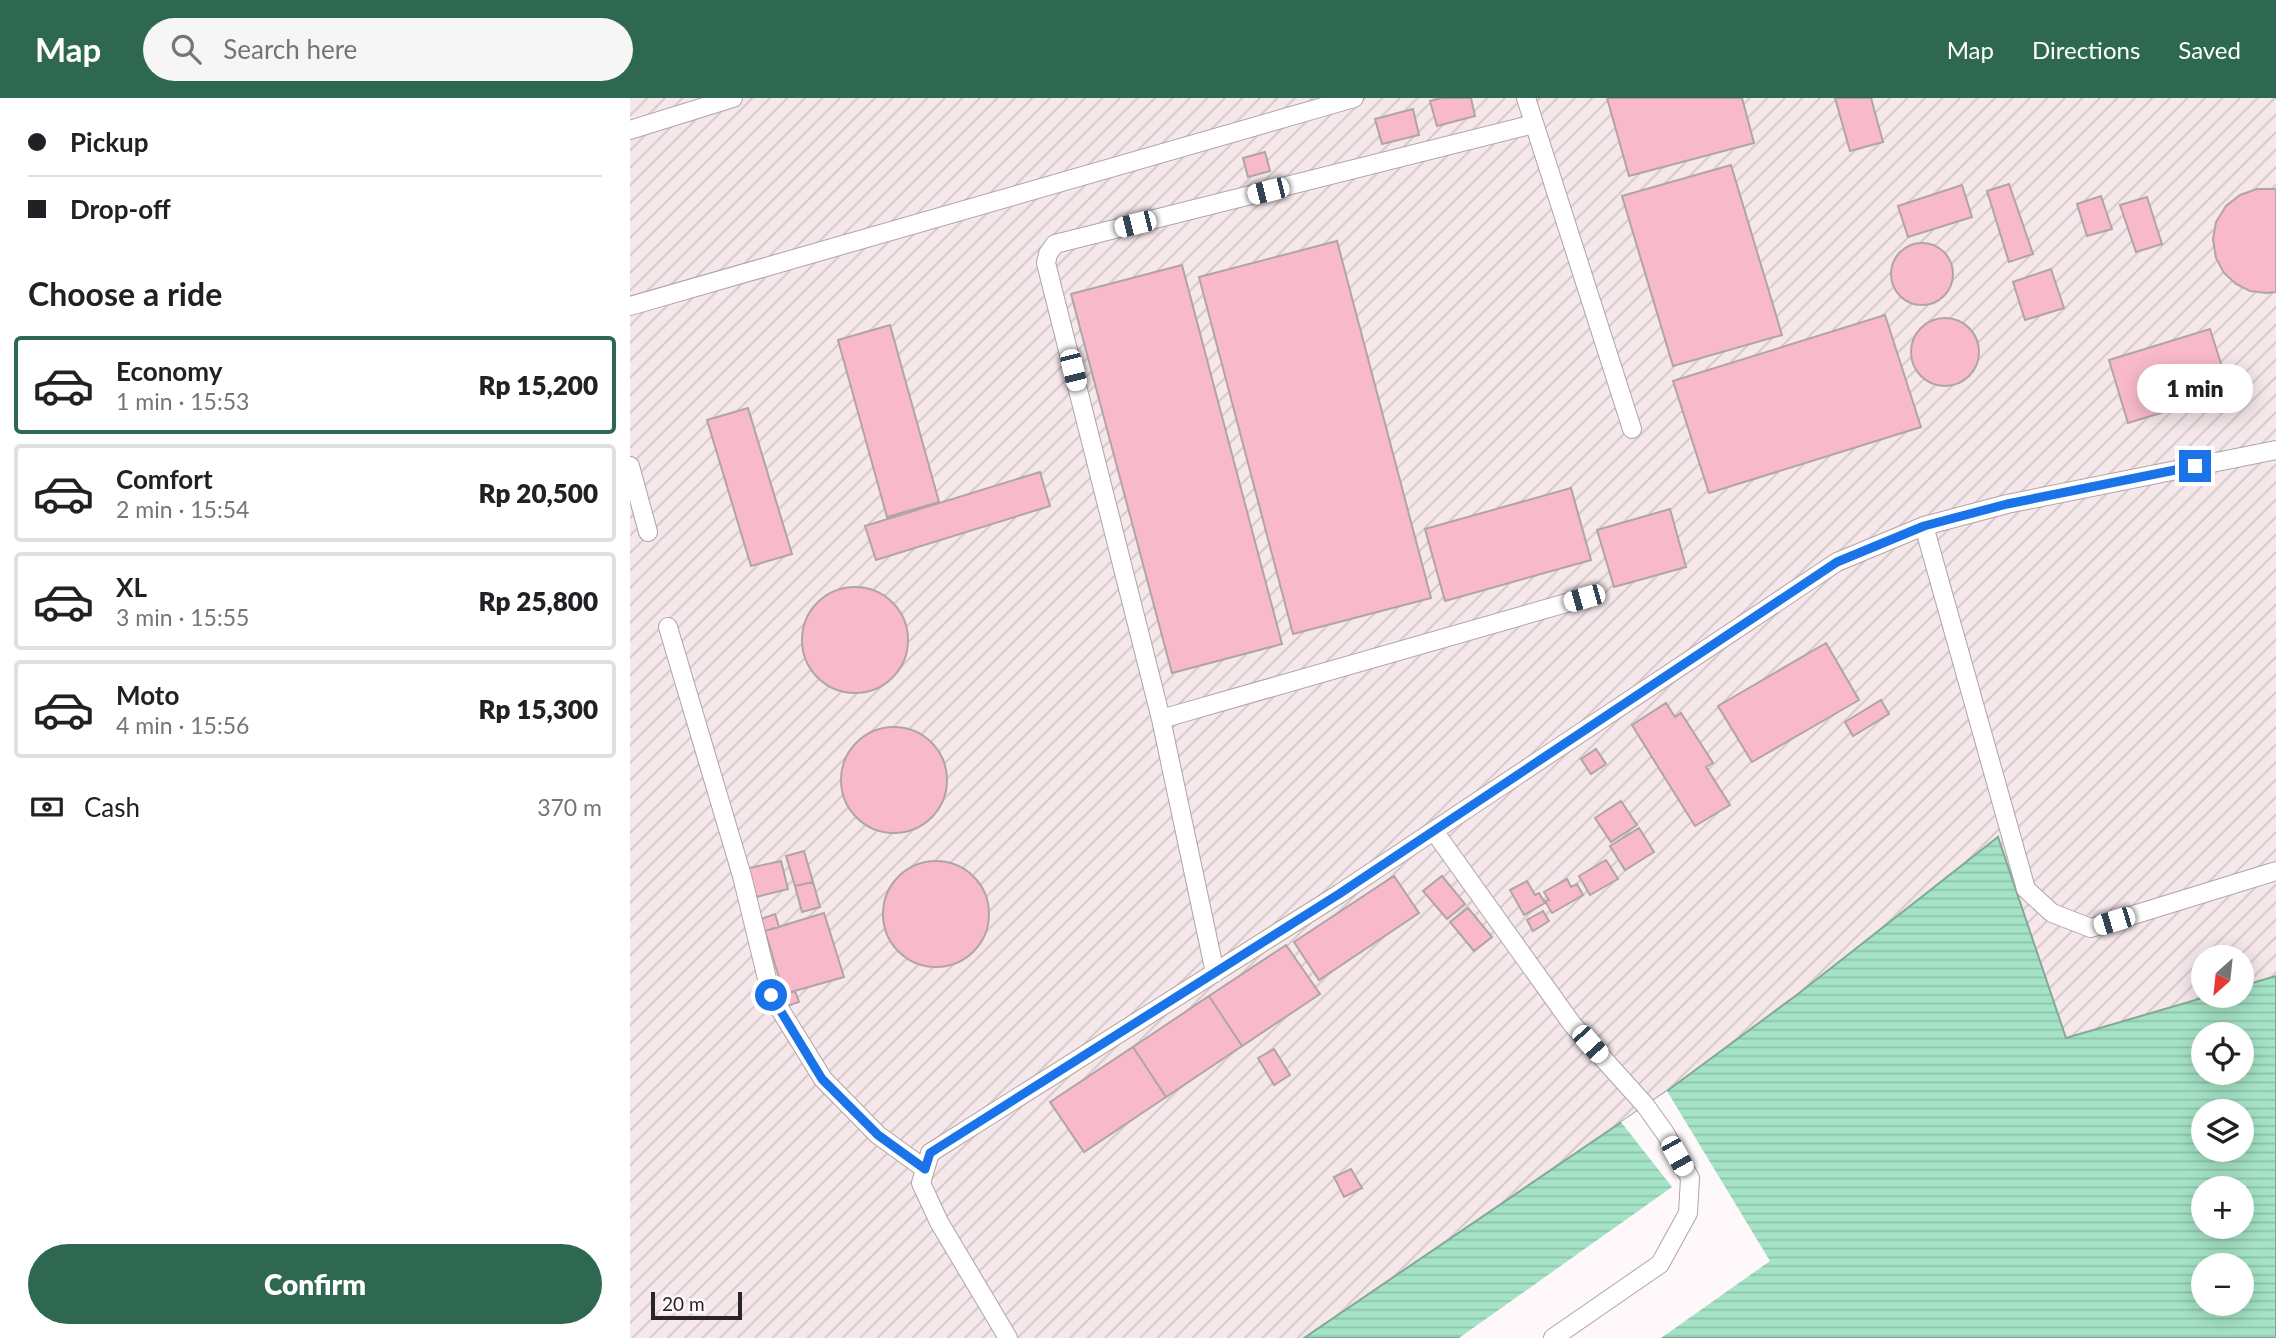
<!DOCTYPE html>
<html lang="en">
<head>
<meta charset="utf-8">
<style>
	:root { --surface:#fff; --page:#f6f6f6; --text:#202124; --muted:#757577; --line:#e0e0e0; --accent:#2f6850 }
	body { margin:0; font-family:Lato,sans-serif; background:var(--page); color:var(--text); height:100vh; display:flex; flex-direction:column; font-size:26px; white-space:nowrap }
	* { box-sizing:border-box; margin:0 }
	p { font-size:23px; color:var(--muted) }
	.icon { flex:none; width:38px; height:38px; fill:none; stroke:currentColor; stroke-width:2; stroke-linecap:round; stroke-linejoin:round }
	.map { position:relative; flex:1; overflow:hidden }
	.details { display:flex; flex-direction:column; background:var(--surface); width:630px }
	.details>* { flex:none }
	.hud { display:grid; align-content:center; height:154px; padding:0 28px; background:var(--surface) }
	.needle { width:46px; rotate:207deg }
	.fabs { position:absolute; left:1561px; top:847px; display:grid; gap:14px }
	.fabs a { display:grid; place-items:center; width:63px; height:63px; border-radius:50%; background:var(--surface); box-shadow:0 4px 18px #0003; font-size:35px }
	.scale { position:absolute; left:21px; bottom:18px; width:91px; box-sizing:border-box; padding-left:7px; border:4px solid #292425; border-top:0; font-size:19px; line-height:24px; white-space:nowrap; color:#292425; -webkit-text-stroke:5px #fef8fa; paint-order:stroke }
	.end { position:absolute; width:32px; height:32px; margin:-16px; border:9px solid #1a73e8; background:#fff; box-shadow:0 0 0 4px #fff }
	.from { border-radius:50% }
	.bubble { position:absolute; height:49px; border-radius:24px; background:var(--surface); box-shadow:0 4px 18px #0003; font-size:23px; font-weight:800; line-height:49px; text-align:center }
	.car { position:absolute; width:21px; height:42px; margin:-21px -10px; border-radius:9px; box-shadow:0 0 5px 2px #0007; background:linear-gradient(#fff 24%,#345 0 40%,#fff 0 76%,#345 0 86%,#fff 0) }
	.hud b { display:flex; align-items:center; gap:24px; height:66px; font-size:26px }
	.hud b+b { border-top:2px solid var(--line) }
	.hud i { width:18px; height:18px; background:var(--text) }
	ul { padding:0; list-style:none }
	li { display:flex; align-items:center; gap:21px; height:98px; margin:0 14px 10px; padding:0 14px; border:4px solid var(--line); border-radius:7px }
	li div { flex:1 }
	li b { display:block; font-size:26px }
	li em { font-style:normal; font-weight:800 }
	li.on { border-color:var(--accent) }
	li>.icon { width:63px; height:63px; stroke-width:1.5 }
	h2 { padding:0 28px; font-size:32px; line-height:84px }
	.pay { display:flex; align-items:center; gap:18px; height:77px; padding:0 28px; font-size:26px }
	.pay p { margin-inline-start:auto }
	.action { display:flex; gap:14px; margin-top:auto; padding:14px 28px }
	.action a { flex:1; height:80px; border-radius:42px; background:var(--accent); color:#fff; font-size:28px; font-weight:800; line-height:80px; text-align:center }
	header { display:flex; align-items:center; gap:42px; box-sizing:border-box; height:98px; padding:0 35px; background:var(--accent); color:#fff }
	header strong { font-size:33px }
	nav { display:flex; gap:38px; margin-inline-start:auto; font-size:24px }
	.search { width:490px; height:63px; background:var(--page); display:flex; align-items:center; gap:18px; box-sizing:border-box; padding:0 24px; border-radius:38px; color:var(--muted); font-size:26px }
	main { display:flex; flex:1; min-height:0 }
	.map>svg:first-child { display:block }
	.industrial { fill:url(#industrial-furrows) }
	.water { fill:url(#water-rules); stroke:#80aa96; stroke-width:2; fill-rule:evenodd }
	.pier { fill:#fef8fa }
	.building { fill:#f8baca; stroke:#b1a4a7; stroke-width:2 }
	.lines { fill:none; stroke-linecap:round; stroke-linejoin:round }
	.lane-casing { stroke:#b0a3a6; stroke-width:20 }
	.lane { stroke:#fff; stroke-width:18 }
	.route { stroke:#1a73e8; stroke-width:9 }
</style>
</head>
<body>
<header>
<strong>Map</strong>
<div class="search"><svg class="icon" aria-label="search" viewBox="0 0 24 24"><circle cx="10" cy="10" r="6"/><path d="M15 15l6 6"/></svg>Search here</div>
<nav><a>Map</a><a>Directions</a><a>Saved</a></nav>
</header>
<main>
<section class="details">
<div class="hud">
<b><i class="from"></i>Pickup</b>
<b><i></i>Drop-off</b>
</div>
<h2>Choose a ride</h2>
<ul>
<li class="on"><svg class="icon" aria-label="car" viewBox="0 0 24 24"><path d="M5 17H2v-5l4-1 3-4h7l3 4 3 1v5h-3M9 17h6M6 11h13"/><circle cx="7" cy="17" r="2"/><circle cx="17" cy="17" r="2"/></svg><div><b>Economy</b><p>1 min · 15:53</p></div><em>Rp 15,200</em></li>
<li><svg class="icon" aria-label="car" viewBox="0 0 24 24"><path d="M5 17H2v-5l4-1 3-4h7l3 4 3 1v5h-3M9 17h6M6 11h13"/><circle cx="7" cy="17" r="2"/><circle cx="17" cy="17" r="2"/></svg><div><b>Comfort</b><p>2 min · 15:54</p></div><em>Rp 20,500</em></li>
<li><svg class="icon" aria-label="car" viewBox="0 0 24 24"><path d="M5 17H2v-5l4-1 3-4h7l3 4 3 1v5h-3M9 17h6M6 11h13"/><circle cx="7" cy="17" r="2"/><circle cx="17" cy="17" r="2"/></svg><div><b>XL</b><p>3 min · 15:55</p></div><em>Rp 25,800</em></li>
<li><svg class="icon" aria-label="car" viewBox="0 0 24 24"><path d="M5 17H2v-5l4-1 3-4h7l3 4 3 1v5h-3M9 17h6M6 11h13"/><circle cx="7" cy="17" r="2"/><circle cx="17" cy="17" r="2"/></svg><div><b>Moto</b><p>4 min · 15:56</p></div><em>Rp 15,300</em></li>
</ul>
<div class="pay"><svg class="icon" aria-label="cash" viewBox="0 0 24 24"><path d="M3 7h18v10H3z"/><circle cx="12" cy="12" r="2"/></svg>Cash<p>370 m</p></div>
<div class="action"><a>Confirm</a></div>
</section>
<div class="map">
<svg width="1646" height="1240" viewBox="0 0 1646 1240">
	<defs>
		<pattern id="industrial-furrows" width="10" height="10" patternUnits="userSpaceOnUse" patternTransform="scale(1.75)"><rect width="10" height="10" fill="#f5e7ea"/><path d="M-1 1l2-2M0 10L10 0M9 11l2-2" fill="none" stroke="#d2c6c9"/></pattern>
		<pattern id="water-rules" width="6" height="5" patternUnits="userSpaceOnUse" patternTransform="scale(1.75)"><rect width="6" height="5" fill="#a5e3c6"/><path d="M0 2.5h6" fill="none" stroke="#8ec3aa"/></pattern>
	</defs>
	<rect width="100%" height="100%" fill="#fef8fa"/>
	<!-- industrial -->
	<path class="industrial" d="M0 0H1646V878L1612 888V859H1573V898H1579L1436 940 1368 740 1168 896 1037 993 674 1240H0Z"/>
	<!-- water -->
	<path class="water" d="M1368 739 1436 940 1579 898H1612V888L1646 878V1240H674L1037 993 1168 896ZM1573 936H1612V975H1573ZM1573 1013H1612V1052H1573ZM1573 1090H1612V1129H1573ZM1573 1167H1612V1206H1573Z"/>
	<!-- pier -->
	<path class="pier" d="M1037 993 1140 1163 1031 1240H829L1042 1089 991 1024Z"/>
	<!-- building -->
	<path class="building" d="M812 0H841L845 18 807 28 800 3Z
		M977 0H1112L1124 45 999 78Z
		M1205 0H1241L1253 44 1220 53Z
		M783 11 789 37 752 46 745 21Z
		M635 54 640 73 618 79 613 60Z
		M1101 67 1152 237 1043 268 992 98Z
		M1379 86 1403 156 1379 164 1357 93Z
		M1332 87 1342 119 1278 139 1268 108Z
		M1627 91H1646V194L1636 195 1620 193 1606 186 1594 175 1586 160 1583 141 1586 124 1596 108 1610 97Z
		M1471 98 1482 131 1457 138 1447 106Z
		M1517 99 1532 146 1506 154 1490 107Z
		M707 143 801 500 663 536 569 179Z
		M1261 176a31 31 0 1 1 62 0a31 31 0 1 1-62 0Z
		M552 167 652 546 542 575 441 196Z
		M1421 171 1434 210 1395 222 1383 184Z
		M1255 217 1291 329 1079 395 1043 283Z
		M1281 254a34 34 0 1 1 68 0a34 34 0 1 1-68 0Z
		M260 227 309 404 257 419 208 242Z
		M1580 231 1600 294 1498 325 1479 262Z
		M118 310 162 456 121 468 77 322Z
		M410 374 420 408 246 462 235 428Z
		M941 390 961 462 815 503 795 431Z
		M1040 411 1056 469 984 489 967 432Z
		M172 542a53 53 0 1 1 106 0a53 53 0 1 1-106 0Z
		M1196 545 1229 602 1122 664 1088 608Z
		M1251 602 1259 616 1223 638 1215 624Z
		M1036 605 1045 619 1051 615 1083 665 1076 669 1100 707 1065 728 1002 627Z
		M211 682a53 53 0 1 1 106 0a53 53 0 1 1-106 0Z
		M966 651 976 666 961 676 951 661Z
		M991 703 1007 727 981 744 965 720Z
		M1009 730 1024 754 995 772 980 748Z
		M174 753 183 784 165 788 156 758Z
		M976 762 988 781 960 797 949 778Z
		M253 816a53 53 0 1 1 106 0a53 53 0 1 1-106 0Z
		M151 763 158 791 122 800 115 771Z
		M764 778 789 815 689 882 664 844Z
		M812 778 835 806 817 821 793 793Z
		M937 781 941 789 947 786 953 797 922 815 915 803 919 802 914 794Z
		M897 783 905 797 909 795 915 805 894 817 880 792Z
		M183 784 190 809 172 814 165 788Z
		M838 810 862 839 844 853 820 824Z
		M913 813 919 823 903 833 897 822Z
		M194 815 214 879 154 896 135 833Z
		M145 816 149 829 135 833 131 821Z
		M656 847 690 896 612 948 579 898Z
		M165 893 169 904 157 908 154 896Z
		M579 898 612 948 536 999 503 949Z
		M503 949 536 999 454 1054 420 1004Z
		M644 951 660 977 644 987 628 960Z
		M721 1071 732 1090 714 1099 704 1079Z"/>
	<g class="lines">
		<defs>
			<path id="lane" d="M896 0 1002 331
				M0 32 103 0
				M0 208 724 0
				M0 368 18 434
				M1294 428 1396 791 1422 815 1461 830 1646 773
				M38 529 112 778 141 897 193 981 248 1037 295 1071
				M531 621 954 500
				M804 733 942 926 1015 1007 1035 1035 1060 1080 1058 1115 1030 1166 923 1240
				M585 875 531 621 416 165 418 156 425 146 904 26
				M378 1240 309 1124 291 1085 300 1055 709 796 1207 464 1294 428 1377 406 1646 352"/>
		</defs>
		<!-- lane casing -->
		<use href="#lane" class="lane-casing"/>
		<!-- lane -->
		<use href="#lane" class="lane"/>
	</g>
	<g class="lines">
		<!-- route -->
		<path class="route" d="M141 897 192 981 248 1037 295 1071 300 1055 709 796 1207 464 1294 428 1377 406 1565 368"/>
	</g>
</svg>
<div class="fabs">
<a><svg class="needle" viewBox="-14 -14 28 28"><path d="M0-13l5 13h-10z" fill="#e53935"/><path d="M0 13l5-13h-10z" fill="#757577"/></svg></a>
<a><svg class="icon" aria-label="locate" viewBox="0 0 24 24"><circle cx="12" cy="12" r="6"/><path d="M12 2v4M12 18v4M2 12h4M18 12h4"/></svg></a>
<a><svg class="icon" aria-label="layers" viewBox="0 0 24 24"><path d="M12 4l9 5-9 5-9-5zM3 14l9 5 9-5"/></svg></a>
<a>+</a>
<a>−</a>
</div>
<div class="scale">20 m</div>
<i class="end from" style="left:141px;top:897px"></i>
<i class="end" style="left:1565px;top:368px"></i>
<div class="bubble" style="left:1507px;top:266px;width:116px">1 min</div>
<i class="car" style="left:638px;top:93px;rotate:256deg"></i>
<i class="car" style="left:505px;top:126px;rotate:256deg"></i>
<i class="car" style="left:443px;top:272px;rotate:166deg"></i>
<i class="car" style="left:954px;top:500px;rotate:254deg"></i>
<i class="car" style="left:1484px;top:823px;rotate:253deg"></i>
<i class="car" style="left:960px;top:946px;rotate:138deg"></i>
<i class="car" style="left:1047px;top:1058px;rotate:151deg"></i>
</div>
</main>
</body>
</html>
